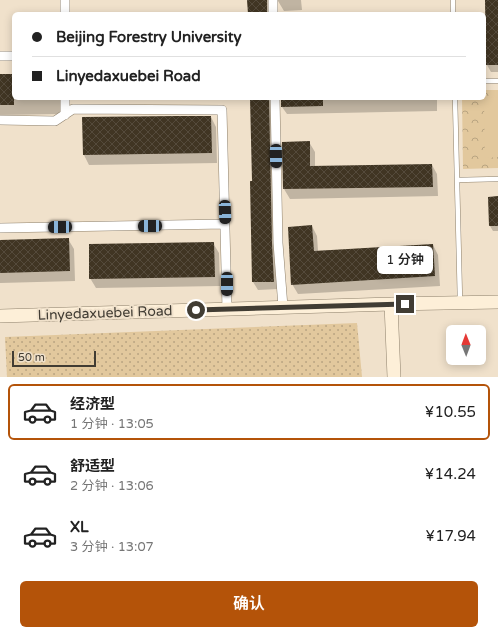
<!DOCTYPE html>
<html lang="zh">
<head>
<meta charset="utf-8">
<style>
	:root { --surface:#fff; --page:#f6f6f6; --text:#222; --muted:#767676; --line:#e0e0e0; --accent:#b45309 }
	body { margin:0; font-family:"Varela Round","Noto Sans SC",sans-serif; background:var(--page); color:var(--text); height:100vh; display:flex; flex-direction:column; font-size:15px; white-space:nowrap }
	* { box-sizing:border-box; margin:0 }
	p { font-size:13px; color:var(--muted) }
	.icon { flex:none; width:22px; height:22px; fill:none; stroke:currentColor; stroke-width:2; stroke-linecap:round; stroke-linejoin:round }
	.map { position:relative; height:377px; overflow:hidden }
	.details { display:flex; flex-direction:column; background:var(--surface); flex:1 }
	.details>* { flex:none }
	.guide { position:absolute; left:12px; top:12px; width:474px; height:88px; border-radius:6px; box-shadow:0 2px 10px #0003; display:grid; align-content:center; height:88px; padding:0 20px; background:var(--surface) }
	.needle { width:26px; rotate:359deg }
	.tools { position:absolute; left:446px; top:325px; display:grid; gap:8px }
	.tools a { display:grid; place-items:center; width:40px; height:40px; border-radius:6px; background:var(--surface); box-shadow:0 2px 10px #0003; font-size:20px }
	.scale { position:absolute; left:12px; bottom:10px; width:84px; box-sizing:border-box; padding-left:4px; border:2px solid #413c33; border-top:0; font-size:11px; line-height:14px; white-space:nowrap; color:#413c33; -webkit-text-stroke:3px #f0e1cb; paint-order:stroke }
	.end { position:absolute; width:18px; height:18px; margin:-9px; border:5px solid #413c33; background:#fff; box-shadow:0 0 0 2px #fff }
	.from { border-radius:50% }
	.bubble { position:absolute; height:28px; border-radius:6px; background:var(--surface); box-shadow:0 2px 10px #0003; font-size:13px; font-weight:600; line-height:28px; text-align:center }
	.car { position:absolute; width:12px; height:24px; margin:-12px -6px; border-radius:5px; box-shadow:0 0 3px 1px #0007; background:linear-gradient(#222 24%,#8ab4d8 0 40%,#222 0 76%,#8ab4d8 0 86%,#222 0) }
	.guide b { display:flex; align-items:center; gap:14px; height:38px; font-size:15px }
	.guide b+b { border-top:1px solid var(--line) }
	.guide i { width:10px; height:10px; background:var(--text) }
	ul { padding:7px 0 0; list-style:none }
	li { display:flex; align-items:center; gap:12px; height:56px; margin:0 8px 6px; padding:0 12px; border:2px solid transparent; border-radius:6px }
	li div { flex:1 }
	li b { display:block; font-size:15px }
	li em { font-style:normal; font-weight:600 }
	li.active { border-color:var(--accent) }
	li>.icon { width:36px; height:36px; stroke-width:1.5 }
	.button { display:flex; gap:8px; margin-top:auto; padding:8px 20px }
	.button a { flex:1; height:46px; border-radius:6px; background:var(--accent); color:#fff; font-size:16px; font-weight:600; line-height:46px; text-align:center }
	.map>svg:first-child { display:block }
	.grass { fill:url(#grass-dots) }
	.park { fill:url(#park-crowns) }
	.pitch { fill:#e2c89d }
	.shadow { fill:#0003 }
	.building { fill:url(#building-cross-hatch) }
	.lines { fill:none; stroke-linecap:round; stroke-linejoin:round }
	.lane-casing { stroke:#8e816c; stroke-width:5.5 }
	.street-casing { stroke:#8e816c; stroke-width:10 }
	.secondary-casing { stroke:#8e816c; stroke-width:14 }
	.lane { stroke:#fff; stroke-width:4.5 }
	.street { stroke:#fff; stroke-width:9 }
	.secondary { stroke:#fdefd8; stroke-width:13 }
	.route { stroke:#413c33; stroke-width:5 }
	.labels { text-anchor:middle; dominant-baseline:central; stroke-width:4; stroke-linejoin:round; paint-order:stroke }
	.street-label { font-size:14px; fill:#413c33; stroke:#f0e1cb }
</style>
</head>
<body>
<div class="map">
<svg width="498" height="377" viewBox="0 0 498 377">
	<defs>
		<pattern id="grass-dots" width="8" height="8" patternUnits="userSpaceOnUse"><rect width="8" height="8" fill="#e2c89d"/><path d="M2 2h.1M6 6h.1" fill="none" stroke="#b9a481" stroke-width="1.8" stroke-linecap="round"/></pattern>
		<pattern id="park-crowns" width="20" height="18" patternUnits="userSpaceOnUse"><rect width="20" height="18" fill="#e2c89d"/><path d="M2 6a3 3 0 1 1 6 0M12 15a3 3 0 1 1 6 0" fill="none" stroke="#b9a481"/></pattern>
		<pattern id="building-cross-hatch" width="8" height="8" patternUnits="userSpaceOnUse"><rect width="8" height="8" fill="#403523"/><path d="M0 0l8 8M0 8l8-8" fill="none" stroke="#544a3b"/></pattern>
	</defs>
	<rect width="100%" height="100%" fill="#f0e1cb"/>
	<!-- grass -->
	<path class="grass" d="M357 323 362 377H7L5 337Z"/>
	<!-- park -->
	<path class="park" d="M484 90H498V168L463 169 462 98H484Z"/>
	<!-- pitch -->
	<path class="pitch" d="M498 97V157L485 158 484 98Z"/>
	<!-- shadow -->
	<path class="shadow" d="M248 0H301L302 10 284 11 278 1 272 5 271 14H248Z
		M486 0H498V72H491L487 65Z
		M0 75H14V98H64V114L0 115Z
		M251 98H437V111L287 114 282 107 281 100 280 99 274 102 278 289 258 290 253 282V182Z
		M211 117 216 127 217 163 89 165 84 155Z
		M309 142 315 152V167L432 165 437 174 438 196 290 199 284 189Z
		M498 197V231H493L490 226Z
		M312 226 317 236 318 251 433 245 438 255 440 286 298 294 292 284Z
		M68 239 74 249 75 281 0 283V241Z
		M213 243 219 253 220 286 96 288 90 278Z"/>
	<!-- building -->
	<path class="building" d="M247 0H267V14H248Z
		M485 0H498V65H486Z
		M0 74H14V105H0Z
		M250 98H269L272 243 274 282H252L250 181H252Z
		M281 98H323V106L281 107Z
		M178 116H211L212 153 83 155 82 117Z
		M310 141V166L432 164 433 187 283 189 282 142Z
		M498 196V226H489L488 197Z
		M312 225 314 251 433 244 435 276 291 285 288 227Z
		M69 238 70 271 0 273V240Z
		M214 242 215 277 89 279V244Z"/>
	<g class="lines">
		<defs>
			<path id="lane" d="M453 0V14
				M484 81H498
				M455 98 460 301
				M457 180 498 179"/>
			<path id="street" d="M65 0V14
				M273 0V14
				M0 56H14
				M65 98V115
				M275 98 278 243 283 307
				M0 120 55 121 73 109 222 110 227 309
				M0 228 225 224"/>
			<path id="secondary" d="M391 304 394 377
				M0 316 391 304 498 302"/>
		</defs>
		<!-- lane casing -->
		<use href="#lane" class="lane-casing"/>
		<!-- street casing -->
		<use href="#street" class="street-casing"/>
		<!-- secondary casing -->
		<use href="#secondary" class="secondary-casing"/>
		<!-- lane -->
		<use href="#lane" class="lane"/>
		<!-- street -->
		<use href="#street" class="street"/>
		<!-- secondary -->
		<use href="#secondary" class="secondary"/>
	</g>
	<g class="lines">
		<!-- route -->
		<path class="route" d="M196 310 405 304"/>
	</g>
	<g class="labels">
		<!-- street labels -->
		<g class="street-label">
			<text transform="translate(105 313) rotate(-2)">Linyedaxuebei Road</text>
		</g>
	</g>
</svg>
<div class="tools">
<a><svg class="needle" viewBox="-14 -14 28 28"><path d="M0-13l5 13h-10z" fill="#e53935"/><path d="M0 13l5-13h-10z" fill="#767676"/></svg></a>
</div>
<div class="scale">50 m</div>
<i class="end from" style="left:196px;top:310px"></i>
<i class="end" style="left:405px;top:304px"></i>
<div class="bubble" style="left:377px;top:246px;width:56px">1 分钟</div>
<i class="car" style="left:276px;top:156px;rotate:179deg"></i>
<i class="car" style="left:225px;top:212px;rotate:178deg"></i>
<i class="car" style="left:150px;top:226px;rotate:269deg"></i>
<i class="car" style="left:60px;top:227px;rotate:269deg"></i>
<i class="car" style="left:227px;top:284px;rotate:180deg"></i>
<div class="guide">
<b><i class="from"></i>Beijing Forestry University</b>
<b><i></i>Linyedaxuebei Road</b>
</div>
</div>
<section class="details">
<ul>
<li class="active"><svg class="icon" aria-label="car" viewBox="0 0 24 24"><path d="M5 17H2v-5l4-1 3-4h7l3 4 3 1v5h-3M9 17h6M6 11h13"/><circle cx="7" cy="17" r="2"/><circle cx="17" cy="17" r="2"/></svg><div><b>经济型</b><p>1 分钟 · 13:05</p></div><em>¥10.55</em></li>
<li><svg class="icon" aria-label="car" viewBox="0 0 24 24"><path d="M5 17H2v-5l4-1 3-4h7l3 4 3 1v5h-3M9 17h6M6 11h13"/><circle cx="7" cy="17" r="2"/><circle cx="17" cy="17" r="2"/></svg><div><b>舒适型</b><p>2 分钟 · 13:06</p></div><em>¥14.24</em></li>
<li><svg class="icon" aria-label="car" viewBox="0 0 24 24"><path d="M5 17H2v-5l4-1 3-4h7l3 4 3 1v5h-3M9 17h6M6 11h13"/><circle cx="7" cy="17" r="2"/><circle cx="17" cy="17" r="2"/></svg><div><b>XL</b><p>3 分钟 · 13:07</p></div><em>¥17.94</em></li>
</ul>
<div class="button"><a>确认</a></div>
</section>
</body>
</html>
